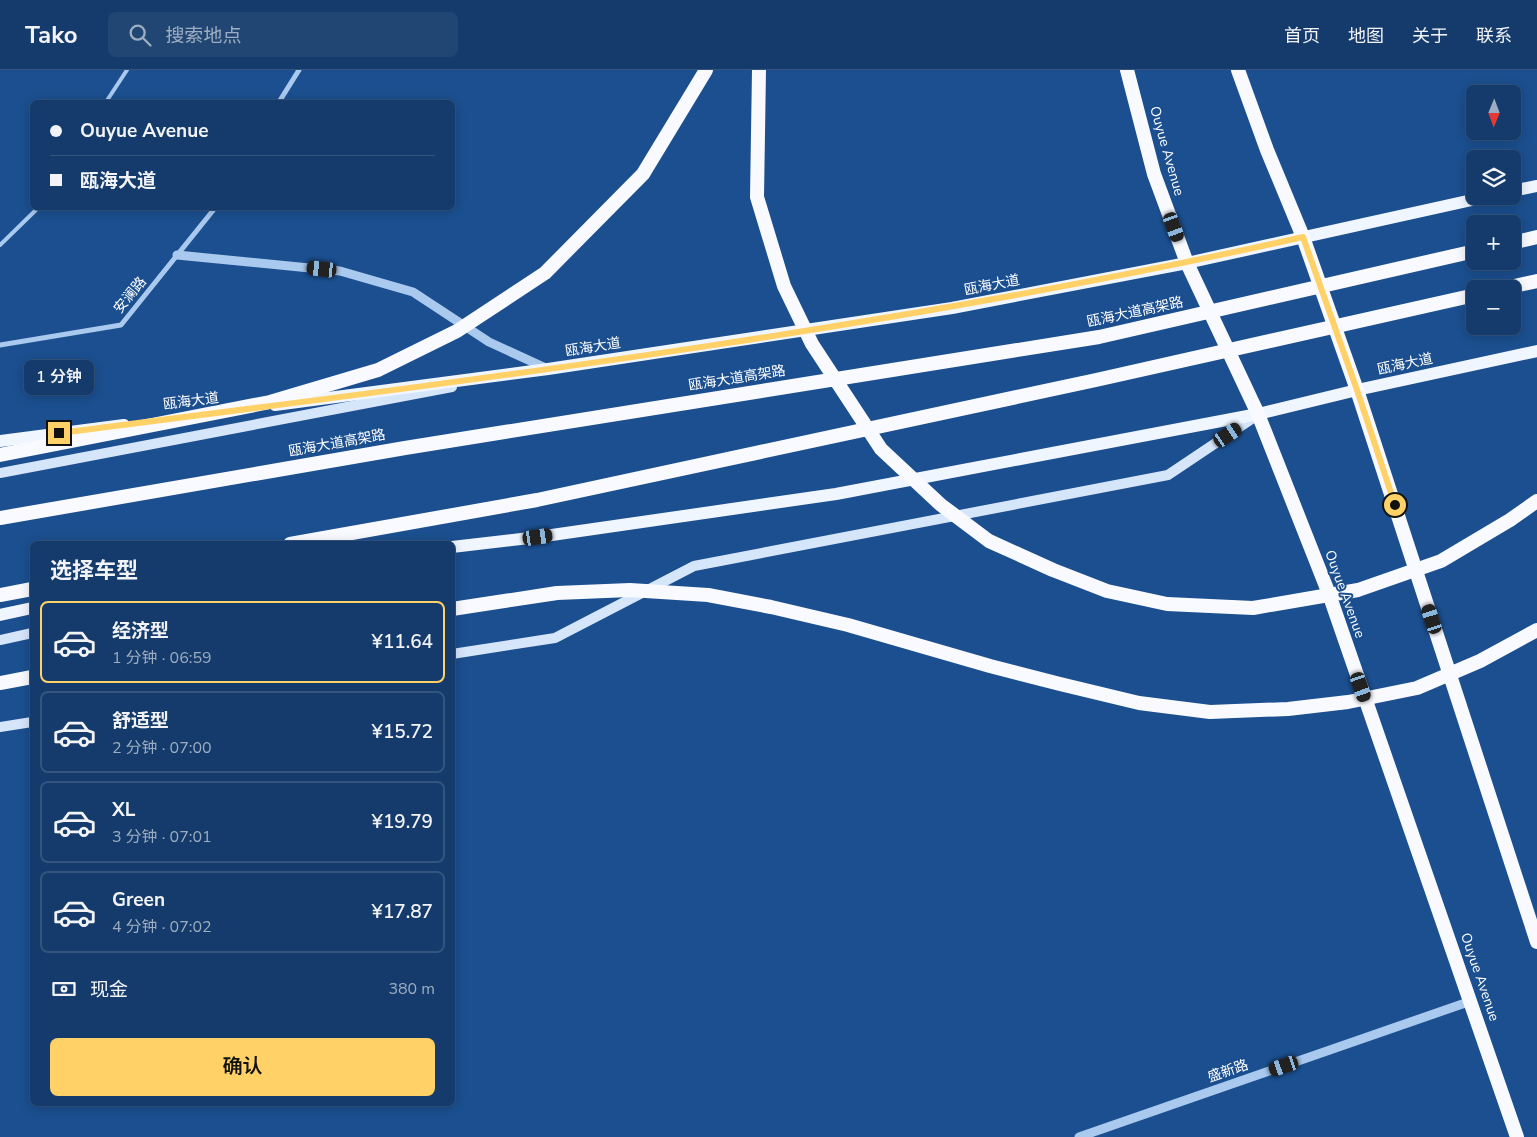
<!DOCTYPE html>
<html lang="zh">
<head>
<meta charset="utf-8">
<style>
	:root { --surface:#143b6b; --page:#214673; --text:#f1f3f6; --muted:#9dadc1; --line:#33557e; --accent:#ffd166 }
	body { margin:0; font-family:"Nunito Sans","Noto Sans SC",sans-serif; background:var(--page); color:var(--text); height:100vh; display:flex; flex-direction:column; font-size:19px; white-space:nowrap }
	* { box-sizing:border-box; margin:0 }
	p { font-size:16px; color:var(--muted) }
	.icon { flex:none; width:28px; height:28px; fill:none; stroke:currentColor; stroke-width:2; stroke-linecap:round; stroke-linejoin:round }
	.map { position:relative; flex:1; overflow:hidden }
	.sheet { position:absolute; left:30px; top:471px; width:425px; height:565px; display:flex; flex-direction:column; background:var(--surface); border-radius:8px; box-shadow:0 2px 12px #0003,0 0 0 1px var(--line) }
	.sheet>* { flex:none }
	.hud { position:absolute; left:30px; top:30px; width:425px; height:110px; border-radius:8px; box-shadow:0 2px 12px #0003,0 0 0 1px var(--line); display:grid; align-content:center; height:110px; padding:0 20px; background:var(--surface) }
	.needle { width:32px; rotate:181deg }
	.buttons { position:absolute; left:1466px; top:15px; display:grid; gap:10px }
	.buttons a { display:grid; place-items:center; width:55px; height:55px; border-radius:8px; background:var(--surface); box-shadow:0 2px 12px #0003,0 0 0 1px var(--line); font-size:25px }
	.end { position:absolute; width:22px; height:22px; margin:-11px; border:6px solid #ffd166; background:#111; box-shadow:0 0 0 2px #111 }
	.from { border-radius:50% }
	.bubble { position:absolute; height:35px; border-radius:8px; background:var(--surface); box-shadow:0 2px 12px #0003,0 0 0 1px var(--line); font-size:16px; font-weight:600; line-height:35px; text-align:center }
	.car { position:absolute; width:15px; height:30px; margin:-15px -8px; border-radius:6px; box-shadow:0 0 4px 1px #0007; background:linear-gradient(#222 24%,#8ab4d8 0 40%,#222 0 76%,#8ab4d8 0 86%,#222 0) }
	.hud b { display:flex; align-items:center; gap:18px; height:48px; font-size:19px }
	.hud b+b { border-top:1px solid var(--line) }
	.hud i { width:12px; height:12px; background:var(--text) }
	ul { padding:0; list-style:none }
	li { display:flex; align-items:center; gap:15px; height:82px; margin:0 10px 8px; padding:0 10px; border:2px solid var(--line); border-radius:8px }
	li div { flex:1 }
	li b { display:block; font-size:19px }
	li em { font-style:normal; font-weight:600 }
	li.selected { border-color:var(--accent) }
	li>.icon { width:45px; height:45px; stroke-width:1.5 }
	h2 { padding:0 20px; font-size:22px; line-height:60px }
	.pay { display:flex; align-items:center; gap:12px; height:55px; padding:0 20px; font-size:19px }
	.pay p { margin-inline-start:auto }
	.primary-button { display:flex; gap:10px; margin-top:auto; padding:10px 20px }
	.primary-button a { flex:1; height:58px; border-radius:8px; background:var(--accent); color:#111; font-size:20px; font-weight:600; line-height:58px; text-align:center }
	header { display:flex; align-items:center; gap:30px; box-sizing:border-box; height:70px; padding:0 25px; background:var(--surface); border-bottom:1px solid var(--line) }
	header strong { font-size:24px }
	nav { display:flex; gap:28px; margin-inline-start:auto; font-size:18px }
	.search { width:350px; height:45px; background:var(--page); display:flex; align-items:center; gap:12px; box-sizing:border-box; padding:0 18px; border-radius:8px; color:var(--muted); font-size:19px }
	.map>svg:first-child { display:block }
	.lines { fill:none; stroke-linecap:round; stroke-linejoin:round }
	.service { stroke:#a9c9ee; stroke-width:4 }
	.minor { stroke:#a9c9ee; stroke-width:5 }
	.tertiary { stroke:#a9c9ee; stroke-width:9 }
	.secondary { stroke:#d6e6fa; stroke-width:10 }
	.primary { stroke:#f0f6ff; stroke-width:12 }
	.trunk { stroke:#f8faff; stroke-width:14 }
	.route { stroke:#ffd166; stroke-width:6 }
	.labels { text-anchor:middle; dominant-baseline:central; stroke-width:4; stroke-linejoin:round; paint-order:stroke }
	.street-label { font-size:14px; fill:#fff; stroke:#1b4f8f }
</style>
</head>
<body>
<header>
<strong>Tako</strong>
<div class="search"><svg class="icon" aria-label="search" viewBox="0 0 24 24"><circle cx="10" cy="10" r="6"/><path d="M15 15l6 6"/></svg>搜索地点</div>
<nav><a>首页</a><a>地图</a><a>关于</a><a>联系</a></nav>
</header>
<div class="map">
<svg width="1537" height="1067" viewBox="0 0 1537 1067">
	<rect width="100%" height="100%" fill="#1b4f8f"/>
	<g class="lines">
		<!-- service -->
		<path class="service" d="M106 32 127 0
			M0 175 38 138"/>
		<!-- minor -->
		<path class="minor" d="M279 32 299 0
			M0 275 121 255 215 138"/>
		<!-- tertiary -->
		<path class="tertiary" d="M177 185 340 201 413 222 489 272 548 299
			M1079 1067 1471 931"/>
		<!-- secondary -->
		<path class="secondary" d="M0 403 452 317
			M0 570 32 563
			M452 584 555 568 694 496 1168 405 1256 346
			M0 657 32 652"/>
		<!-- primary -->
		<path class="primary" d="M1512 121 1537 116
			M275 335 548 299 952 238 1187 193 1490 126
			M0 371 124 355
			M452 477 538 467 836 424 1258 344 1357 320 1537 281
			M0 545 32 538"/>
		<!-- trunk -->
		<path class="trunk" d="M759 0 757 127 784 216 812 274 881 379 941 435 989 471 1053 500 1107 521 1167 534 1253 538 1358 520 1441 491 1510 450 1537 431
			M1127 0 1154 104 1187 193 1258 344 1329 524 1517 1067
			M1238 0 1267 80 1303 167 1357 320 1537 872
			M1512 173 1537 167
			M1501 219 1537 211
			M0 385 270 332 378 300 457 261 545 203 643 104 706 0
			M0 448 405 378 1099 267 1475 181
			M290 474 537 430 1096 310 1475 225
			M0 525 32 519
			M452 539 557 523 630 520 708 525 771 537 848 555 990 596 1060 614 1139 633 1210 642 1288 639 1348 632 1417 618 1480 591 1537 560
			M0 613 32 607"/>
	</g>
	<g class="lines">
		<!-- route -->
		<path class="route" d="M59 363C475 310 893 259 1303 167L1357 320 1395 435"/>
	</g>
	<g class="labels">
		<!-- street labels -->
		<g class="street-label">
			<text transform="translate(1167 81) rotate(74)">Ouyue Avenue</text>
			<text transform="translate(992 215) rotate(-11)">瓯海大道</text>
			<text transform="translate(130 225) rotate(-51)">安澜路</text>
			<text transform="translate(1135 242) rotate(-12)">瓯海大道高架路</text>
			<text transform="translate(593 277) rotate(-9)">瓯海大道</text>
			<text transform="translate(1405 294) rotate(-12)">瓯海大道</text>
			<text transform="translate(737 308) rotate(-9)">瓯海大道高架路</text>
			<text transform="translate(191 331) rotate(-7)">瓯海大道</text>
			<text transform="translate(337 373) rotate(-10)">瓯海大道高架路</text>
			<text transform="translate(1345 524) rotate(70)">Ouyue Avenue</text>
			<text transform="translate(1480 907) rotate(71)">Ouyue Avenue</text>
			<text transform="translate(1228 1001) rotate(-19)">盛新路</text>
		</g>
	</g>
</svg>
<div class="buttons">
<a><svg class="needle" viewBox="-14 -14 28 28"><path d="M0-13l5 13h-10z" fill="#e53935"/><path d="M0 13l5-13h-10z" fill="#9dadc1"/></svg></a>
<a><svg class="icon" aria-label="layers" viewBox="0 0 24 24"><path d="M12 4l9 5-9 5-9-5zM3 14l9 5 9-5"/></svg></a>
<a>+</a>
<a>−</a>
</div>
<i class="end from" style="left:1395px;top:435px"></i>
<i class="end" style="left:59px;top:363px"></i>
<div class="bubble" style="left:24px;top:290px;width:70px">1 分钟</div>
<i class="car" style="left:1174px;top:157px;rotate:160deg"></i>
<i class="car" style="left:322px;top:199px;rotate:276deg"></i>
<i class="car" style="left:1228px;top:365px;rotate:56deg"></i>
<i class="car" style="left:538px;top:467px;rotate:82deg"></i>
<i class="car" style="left:1432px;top:549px;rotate:342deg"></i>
<i class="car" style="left:1361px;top:617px;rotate:161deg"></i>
<i class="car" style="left:1284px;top:996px;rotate:251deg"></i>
<div class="hud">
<b><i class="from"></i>Ouyue Avenue</b>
<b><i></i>瓯海大道</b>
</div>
<section class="sheet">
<h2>选择车型</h2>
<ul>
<li class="selected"><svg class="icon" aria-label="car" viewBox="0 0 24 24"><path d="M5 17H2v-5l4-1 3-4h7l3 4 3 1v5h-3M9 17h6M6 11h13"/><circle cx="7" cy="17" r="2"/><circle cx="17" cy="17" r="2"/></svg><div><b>经济型</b><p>1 分钟 · 06:59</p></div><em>¥11.64</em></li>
<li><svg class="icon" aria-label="car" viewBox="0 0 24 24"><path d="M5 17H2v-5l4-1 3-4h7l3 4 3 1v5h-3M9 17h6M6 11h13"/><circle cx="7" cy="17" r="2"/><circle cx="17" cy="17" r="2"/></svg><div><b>舒适型</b><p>2 分钟 · 07:00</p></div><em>¥15.72</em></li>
<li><svg class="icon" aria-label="car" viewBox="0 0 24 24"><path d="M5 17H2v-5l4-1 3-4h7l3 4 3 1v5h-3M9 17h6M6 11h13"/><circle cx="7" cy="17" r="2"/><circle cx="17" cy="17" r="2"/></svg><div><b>XL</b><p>3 分钟 · 07:01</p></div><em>¥19.79</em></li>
<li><svg class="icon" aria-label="car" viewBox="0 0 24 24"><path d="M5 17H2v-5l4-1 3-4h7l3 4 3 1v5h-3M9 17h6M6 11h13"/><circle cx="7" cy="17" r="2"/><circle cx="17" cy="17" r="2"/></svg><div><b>Green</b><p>4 分钟 · 07:02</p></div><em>¥17.87</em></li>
</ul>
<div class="pay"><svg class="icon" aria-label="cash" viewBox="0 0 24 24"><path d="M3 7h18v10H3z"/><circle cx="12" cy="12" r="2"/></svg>现金<p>380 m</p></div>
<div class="primary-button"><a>确认</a></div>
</section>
</div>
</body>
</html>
